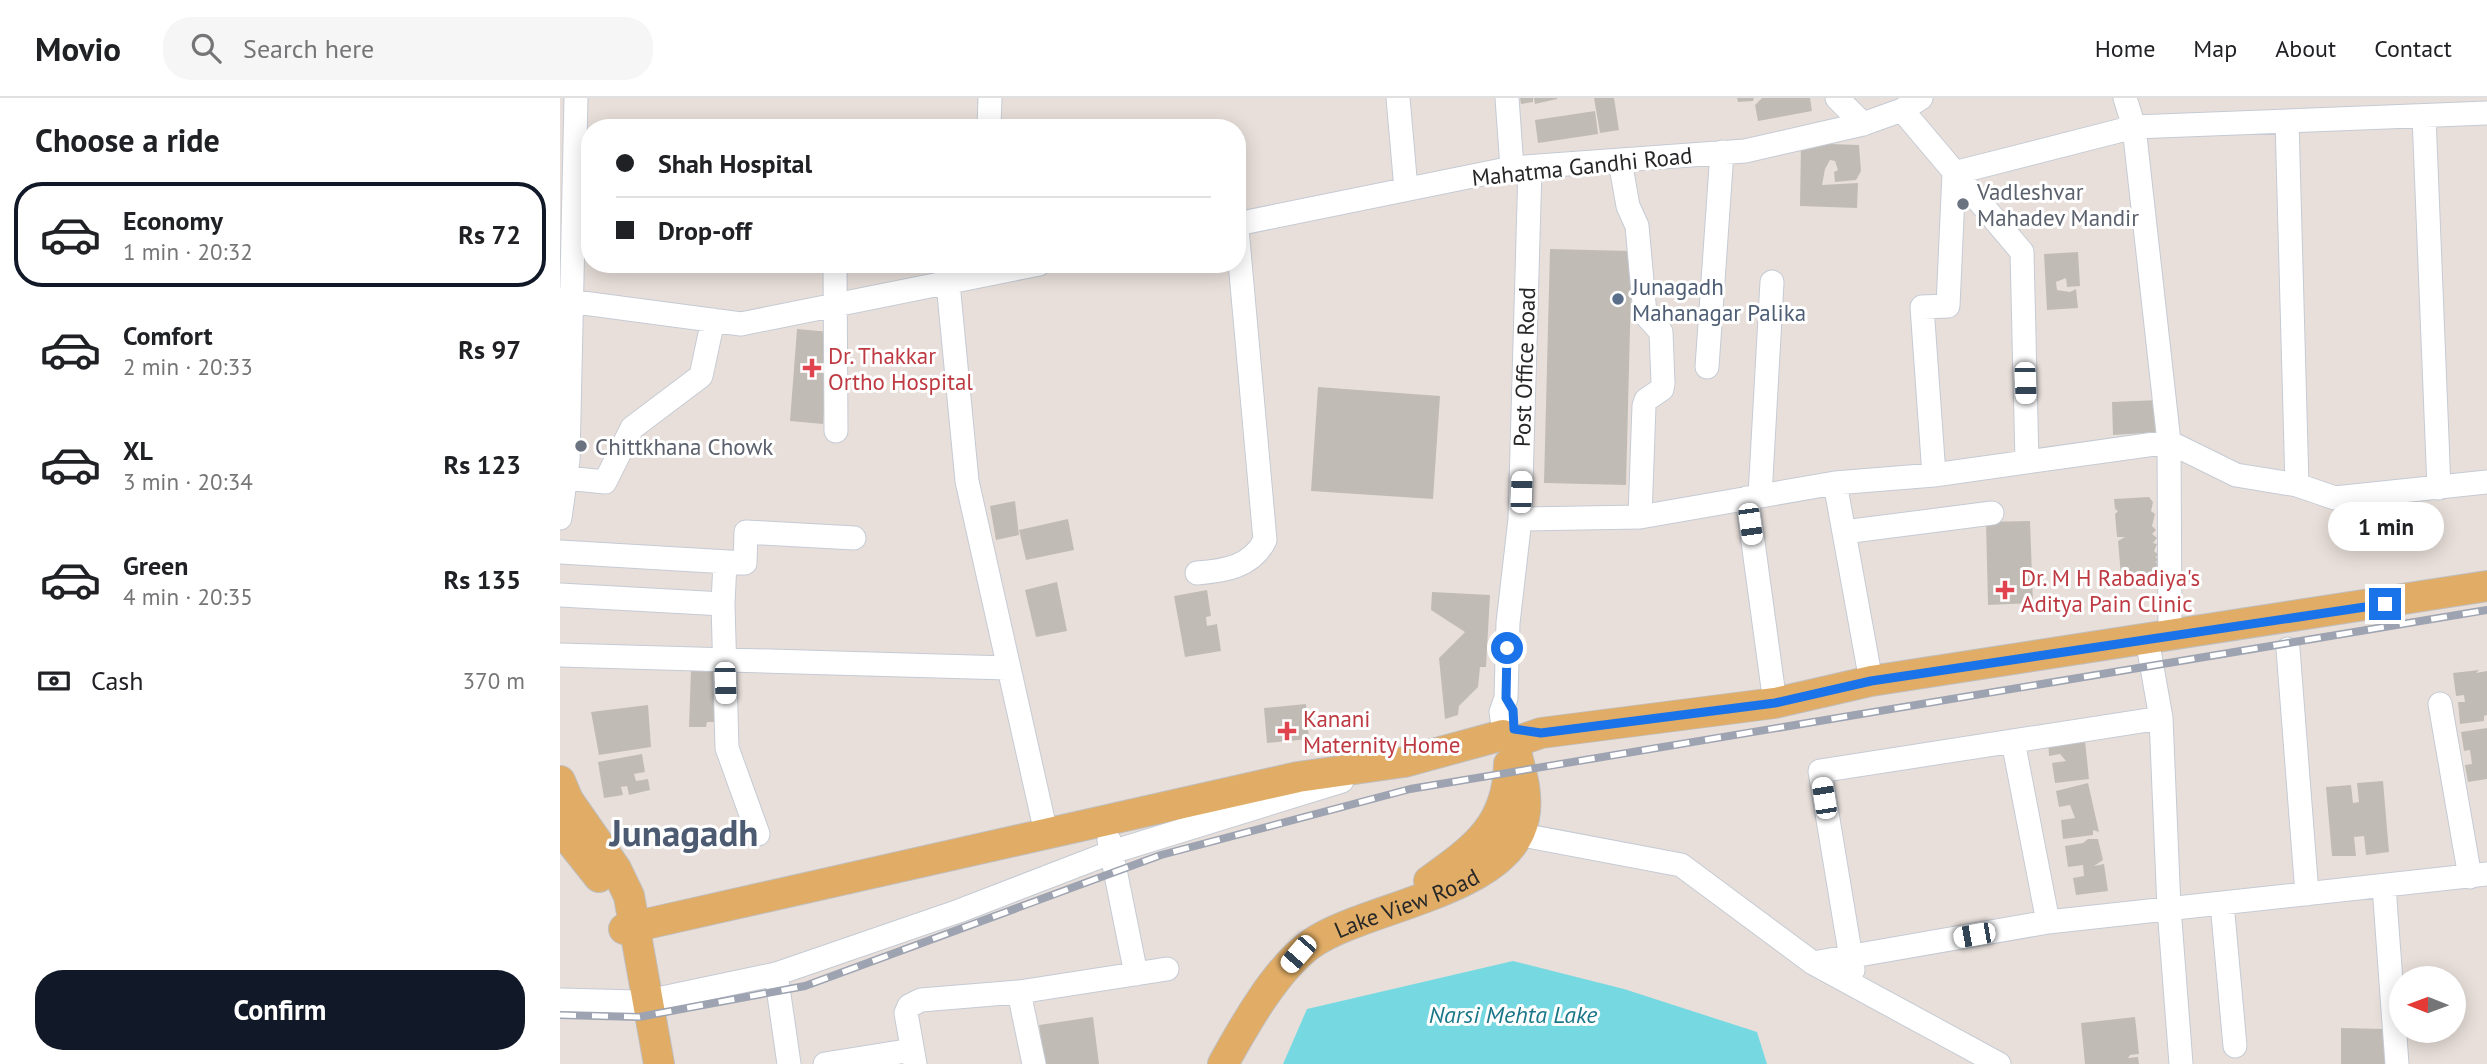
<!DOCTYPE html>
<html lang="en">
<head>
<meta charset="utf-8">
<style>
	:root { --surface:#fff; --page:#f6f6f6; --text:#202124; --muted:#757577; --line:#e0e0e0; --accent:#111827 }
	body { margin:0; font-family:"PT Sans",sans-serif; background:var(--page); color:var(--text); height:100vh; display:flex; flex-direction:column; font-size:26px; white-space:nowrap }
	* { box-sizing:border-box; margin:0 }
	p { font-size:23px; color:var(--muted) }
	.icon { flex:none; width:38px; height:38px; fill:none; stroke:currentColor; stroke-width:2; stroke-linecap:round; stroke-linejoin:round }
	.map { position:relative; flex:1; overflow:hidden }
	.panel { display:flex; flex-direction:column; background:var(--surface); width:560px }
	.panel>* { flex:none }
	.hud { position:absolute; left:21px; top:21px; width:665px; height:154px; border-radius:28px; box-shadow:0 4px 18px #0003; display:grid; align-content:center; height:154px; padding:0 35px; background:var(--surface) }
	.needle { width:46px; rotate:271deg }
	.fabs { position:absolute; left:1829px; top:868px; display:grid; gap:14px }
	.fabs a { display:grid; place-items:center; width:77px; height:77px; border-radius:50%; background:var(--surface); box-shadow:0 4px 18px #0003; font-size:35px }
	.end { position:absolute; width:32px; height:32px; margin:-16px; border:9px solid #1a73e8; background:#fff; box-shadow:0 0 0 4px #fff }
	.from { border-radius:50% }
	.bubble { position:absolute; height:49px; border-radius:24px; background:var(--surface); box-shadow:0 4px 18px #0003; font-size:23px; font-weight:800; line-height:49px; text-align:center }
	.car { position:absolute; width:21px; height:42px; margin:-21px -10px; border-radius:9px; box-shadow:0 0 5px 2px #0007; background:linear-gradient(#fff 24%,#345 0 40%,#fff 0 76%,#345 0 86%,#fff 0) }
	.hud b { display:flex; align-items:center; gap:24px; height:66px; font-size:26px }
	.hud b+b { border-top:2px solid var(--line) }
	.hud i { width:18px; height:18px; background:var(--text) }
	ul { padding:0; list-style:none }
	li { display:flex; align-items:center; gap:21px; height:105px; margin:0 14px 10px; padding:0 21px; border:4px solid transparent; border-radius:28px }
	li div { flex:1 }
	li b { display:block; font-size:26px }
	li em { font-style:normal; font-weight:800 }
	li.current { border-color:var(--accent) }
	li>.icon { width:63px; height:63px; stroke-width:1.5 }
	h2 { padding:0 35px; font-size:32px; line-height:84px }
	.pay { display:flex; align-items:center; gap:18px; height:77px; padding:0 35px; font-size:26px }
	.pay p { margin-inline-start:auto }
	.primary-button { display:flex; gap:14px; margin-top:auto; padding:14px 35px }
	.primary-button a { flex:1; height:80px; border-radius:28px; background:var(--accent); color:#fff; font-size:28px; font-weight:800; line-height:80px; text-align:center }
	header { display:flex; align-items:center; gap:42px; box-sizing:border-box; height:98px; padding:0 35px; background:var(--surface); border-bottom:2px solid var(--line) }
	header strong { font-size:33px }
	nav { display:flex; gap:38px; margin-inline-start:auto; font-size:24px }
	.search { width:490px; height:63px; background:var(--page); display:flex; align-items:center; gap:18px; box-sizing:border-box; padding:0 24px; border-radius:28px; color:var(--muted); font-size:26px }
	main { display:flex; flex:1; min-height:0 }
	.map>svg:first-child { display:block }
	.water { fill:#76d9e1 }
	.building { fill:#c1bbb5 }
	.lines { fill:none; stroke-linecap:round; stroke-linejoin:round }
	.minor-casing { stroke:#c5cbd4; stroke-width:25 }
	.major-casing { stroke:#bebebe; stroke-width:32 }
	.minor { stroke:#fff; stroke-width:23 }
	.major { stroke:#e1ad66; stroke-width:30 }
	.rail-casing { stroke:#9da3b0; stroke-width:8 }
	.rail { stroke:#fff; stroke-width:5; stroke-dasharray:16; stroke-linecap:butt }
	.route { stroke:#1a73e8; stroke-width:9 }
	.worship-dot { fill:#6b7280; stroke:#fff; stroke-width:2.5 }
	.service-dot { fill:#5c6f8a; stroke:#fff; stroke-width:2.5 }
	.health-dot { fill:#e0444e; stroke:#fff; stroke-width:2.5 }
	.labels { text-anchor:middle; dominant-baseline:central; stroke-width:6; stroke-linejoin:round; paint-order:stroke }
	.street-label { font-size:23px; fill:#272727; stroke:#fff }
	.worship-label { font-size:23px; fill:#5b616d; stroke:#fff; text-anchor:start }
	.service-label { font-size:23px; fill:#4e5e75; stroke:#fff; text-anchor:start }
	.health-label { font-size:23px; fill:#be3a42; stroke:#fff; text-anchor:start }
	.water-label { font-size:24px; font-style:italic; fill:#1a7788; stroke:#fff }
	.town-label { font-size:37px; font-weight:bold; fill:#4c5a72; stroke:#fff }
</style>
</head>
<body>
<header>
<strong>Movio</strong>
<div class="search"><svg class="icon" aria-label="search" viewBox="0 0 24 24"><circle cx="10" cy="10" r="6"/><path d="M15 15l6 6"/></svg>Search here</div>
<nav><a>Home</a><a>Map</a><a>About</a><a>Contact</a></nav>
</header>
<main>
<section class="panel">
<h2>Choose a ride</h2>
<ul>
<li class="current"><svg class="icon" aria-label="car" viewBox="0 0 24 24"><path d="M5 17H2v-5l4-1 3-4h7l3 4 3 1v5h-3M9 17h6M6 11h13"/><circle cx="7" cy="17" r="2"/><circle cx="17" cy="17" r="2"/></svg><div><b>Economy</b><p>1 min · 20:32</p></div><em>Rs 72</em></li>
<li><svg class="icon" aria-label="car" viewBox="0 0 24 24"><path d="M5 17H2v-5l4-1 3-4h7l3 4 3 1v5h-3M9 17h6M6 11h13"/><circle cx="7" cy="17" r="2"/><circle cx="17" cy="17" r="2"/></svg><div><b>Comfort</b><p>2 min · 20:33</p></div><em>Rs 97</em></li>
<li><svg class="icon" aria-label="car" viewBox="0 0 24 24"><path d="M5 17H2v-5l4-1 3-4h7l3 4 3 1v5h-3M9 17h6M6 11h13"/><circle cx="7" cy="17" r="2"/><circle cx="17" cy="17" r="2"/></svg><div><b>XL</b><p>3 min · 20:34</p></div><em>Rs 123</em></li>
<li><svg class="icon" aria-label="car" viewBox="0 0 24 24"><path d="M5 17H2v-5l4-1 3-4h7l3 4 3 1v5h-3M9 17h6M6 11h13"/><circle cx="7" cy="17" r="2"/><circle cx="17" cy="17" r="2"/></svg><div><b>Green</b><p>4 min · 20:35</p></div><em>Rs 135</em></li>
</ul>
<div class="pay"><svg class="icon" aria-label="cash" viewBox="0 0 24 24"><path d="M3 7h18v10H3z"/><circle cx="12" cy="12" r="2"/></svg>Cash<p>370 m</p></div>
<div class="primary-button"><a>Confirm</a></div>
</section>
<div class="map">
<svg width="1927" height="966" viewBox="0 0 1927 966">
	<rect width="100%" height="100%" fill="#e8dfda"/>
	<!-- water -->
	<path class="water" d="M953 863 1064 891 1197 934 1207 966H723L747 911Z"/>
	<!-- building -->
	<path class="building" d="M960 0H973V4L961 6Z
		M974 0H997V1L975 6Z
		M1034 0H1054L1059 32 1040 35Z
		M1177 0H1194L1193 3 1178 4Z
		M1202 0H1250L1252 13 1198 23 1195 7Z
		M1035 13 1038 36 978 45 975 22Z
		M1241 45 1299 47 1301 73 1296 82 1275 84 1274 74 1278 72 1275 63 1270 62 1265 71 1262 87 1298 85 1297 110 1240 108Z
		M990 151 1072 153 1066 387 984 385Z
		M1518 154 1520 188 1507 189 1506 180 1496 184 1497 192 1510 194 1516 191 1518 210 1487 212 1484 156Z
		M237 231 270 234 263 326 230 323Z
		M758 289 880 298 873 401 751 393Z
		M1599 302 1601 334 1553 337 1552 304Z
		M1589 399 1593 404 1591 413 1595 416 1592 428 1596 432 1592 436 1597 440 1593 445 1597 446 1594 453 1599 457 1595 459 1599 461 1595 465 1599 464 1596 469 1600 474 1561 478 1558 443 1565 439H1557L1555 416 1558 413 1555 411 1554 401Z
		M455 403 459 437 436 442 430 408Z
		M508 421 514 452 466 462 459 432Z
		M1470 423 1473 505 1428 507 1426 424Z
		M497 484 507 533 476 539 465 492Z
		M647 492 651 518 646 519 647 528 657 526 661 553 625 559 614 498Z
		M872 494 930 497 926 569H920L918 589 899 608 898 617 885 621 879 560 905 534 871 512Z
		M156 568V624H147L146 629H129L131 572Z
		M1919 572 1916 575 1927 573V617L1924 618V623L1900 626 1898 604H1905L1904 597 1896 598 1893 575Z
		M746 606 749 641 707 645 704 610Z
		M88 607 91 649 39 657 31 614Z
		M1927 630V681L1908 684 1905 667 1912 666 1910 652 1904 653 1901 634Z
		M1524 633 1529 681 1495 685 1492 665 1506 663 1500 656 1489 658 1488 638Z
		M82 656 85 674 74 676 76 683 88 681 90 692 69 697 67 688 61 689 63 697 44 700 38 664Z
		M1823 683 1829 754 1806 757 1804 738 1794 739 1796 758H1772L1766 689 1791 687 1793 705 1799 704 1797 685Z
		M1528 685 1539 734 1533 732V737L1503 741 1501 722 1515 720 1510 707 1499 709 1496 693Z
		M1528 741H1538L1543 762 1534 768 1544 766 1548 793 1516 797 1513 780 1524 778 1523 767 1508 769 1505 748 1523 745Z
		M533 919 539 966H485L479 927Z
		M1575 919 1579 956 1570 957 1568 960 1578 959 1579 966H1525L1521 925Z
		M1781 930 1826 931 1825 966H1781Z"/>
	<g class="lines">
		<defs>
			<path id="minor" d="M838 0 846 91
				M947 0 952 70
				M1277 0 1303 26
				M1565 0 1574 29 1609 344 1610 538
				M1342 12 1462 154 1467 364
				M1864 18 1879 390
				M1727 23 1737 387
				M429 30 430 0
				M1060 63 1068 108 1077 128 1085 216 1101 234 1103 285 1102 291 1086 302 1084 308 1080 419
				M677 126 952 70 1185 53 1303 26 1342 12 1361 0
				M275 166 276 333
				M390 166 388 185 407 383 486 735
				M0 202 181 226 479 166
				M1147 269 1162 54
				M1374 377 1362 209 1388 208 1394 75 1574 29 1927 15
				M6 380 45 384 72 330 141 278 153 222
				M1275 385 1311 583
				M1200 398 1212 184
				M1187 400 1215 605
				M0 420 8 362 16 0
				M960 421 1080 419 1275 385 1374 377 1609 344 1676 377 1737 387 1775 400 1927 384
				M1284 434 1432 415
				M0 454 185 465 186 434 294 440
				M165 464 163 506 167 650 198 736
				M637 475C664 473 692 469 705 442L677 131
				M0 497 163 506
				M1587 541 1601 620 1609 810 1621 966
				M1728 551 1747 796
				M0 557 447 570
				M1880 606 1910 779
				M944 634 941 614 946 600 948 525 960 421 970 70
				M1453 643 1488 824
				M941 733 1121 767 1253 865 1439 966
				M549 742 576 876
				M1824 788 1837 966
				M1662 805 1675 948
				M1253 865 1488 824 1927 776
				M1293 872 1260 673 1601 620
				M216 876 229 966
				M459 894 607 871
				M0 902 76 904
				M88 903 216 876 399 813 552 754 782 683
				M265 966 352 952
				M355 966 346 915 349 908 361 902 459 894 474 966"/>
			<g id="major">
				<path d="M958 643 981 635 1215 605 1311 583 1927 488"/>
				<path d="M0 683 8 702 56 771 69 798 99 966"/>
				<path d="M0 730 39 779"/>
				<path d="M869 783C915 750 948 727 949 666"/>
				<path d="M64 831 738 679 844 664 943 637"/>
				<path id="s1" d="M663 966C684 928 716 871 751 846 802 809 951 794 964 720 969 696 960 670 954 647"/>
			</g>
		</defs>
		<!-- minor casing -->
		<use href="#minor" class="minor-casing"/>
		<!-- major casing -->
		<use href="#major" class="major-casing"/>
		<!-- minor -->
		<use href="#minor" class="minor"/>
		<!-- major -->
		<use href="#major" class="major"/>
		<defs>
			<path id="rail" d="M0 917 79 919 245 888 601 757 850 691 1927 512"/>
		</defs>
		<!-- rail casing -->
		<use href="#rail" class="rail-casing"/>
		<!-- rail -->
		<use href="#rail" class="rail"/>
	</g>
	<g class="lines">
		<!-- route -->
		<path class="route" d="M947 550 946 600 953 612 954 631 981 635 1215 605 1311 583 1825 506"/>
	</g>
	<!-- markers -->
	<g class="worship-dot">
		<circle cx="1403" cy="106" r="7"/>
		<circle cx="21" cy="348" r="7"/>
	</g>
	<circle class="service-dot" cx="1058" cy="201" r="7"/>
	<g class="health-dot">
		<path d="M248.5 259.5h7v7h7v7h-7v7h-7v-7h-7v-7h7z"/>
		<path d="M1441.5 481.5h7v7h7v7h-7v7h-7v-7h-7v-7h7z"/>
		<path d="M723.5 622.5h7v7h7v7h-7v7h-7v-7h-7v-7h7z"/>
	</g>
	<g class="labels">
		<!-- street labels -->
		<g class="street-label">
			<text transform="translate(1022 68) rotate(-6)">Mahatma Gandhi Road</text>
			<text transform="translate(964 269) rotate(-88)">Post Office Road</text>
			<text stroke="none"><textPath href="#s1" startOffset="254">Lake View Road</textPath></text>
		</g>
		<!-- worship labels -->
		<g class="worship-label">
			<text x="1417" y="93">Vadleshvar<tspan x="1417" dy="26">Mahadev Mandir</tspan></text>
			<text x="35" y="348">Chittkhana Chowk</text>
		</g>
		<!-- service labels -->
		<g class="service-label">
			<text x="1072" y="188">Junagadh<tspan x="1072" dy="26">Mahanagar Palika</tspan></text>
		</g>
		<!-- health labels -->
		<g class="health-label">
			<text x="268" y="257">Dr. Thakkar<tspan x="268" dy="26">Ortho Hospital</tspan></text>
			<text x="1461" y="479">Dr. M H Rabadiya's<tspan x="1461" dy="26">Aditya Pain Clinic</tspan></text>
			<text x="743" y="620">Kanani<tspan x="743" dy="26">Maternity Home</tspan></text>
		</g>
		<!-- water labels -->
		<g class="water-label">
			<text x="953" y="916">Narsi Mehta Lake</text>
		</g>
		<!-- town labels -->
		<g class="town-label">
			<text x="124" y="734">Junagadh</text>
		</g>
	</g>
</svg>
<div class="fabs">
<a><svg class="needle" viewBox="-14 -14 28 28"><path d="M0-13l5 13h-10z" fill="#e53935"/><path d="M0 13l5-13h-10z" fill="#757577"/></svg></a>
</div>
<i class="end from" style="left:947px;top:550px"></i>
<i class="end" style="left:1825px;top:506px"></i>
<div class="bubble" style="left:1768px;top:404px;width:116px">1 min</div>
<i class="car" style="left:1465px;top:285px;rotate:178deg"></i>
<i class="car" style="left:961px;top:394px;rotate:2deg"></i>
<i class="car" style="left:1190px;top:426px;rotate:172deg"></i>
<i class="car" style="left:165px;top:585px;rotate:178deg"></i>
<i class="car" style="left:1264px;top:700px;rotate:351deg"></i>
<i class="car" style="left:1414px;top:837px;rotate:260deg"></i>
<i class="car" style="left:738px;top:856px;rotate:221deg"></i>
<div class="hud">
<b><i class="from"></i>Shah Hospital</b>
<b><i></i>Drop-off</b>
</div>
</div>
</main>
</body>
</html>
